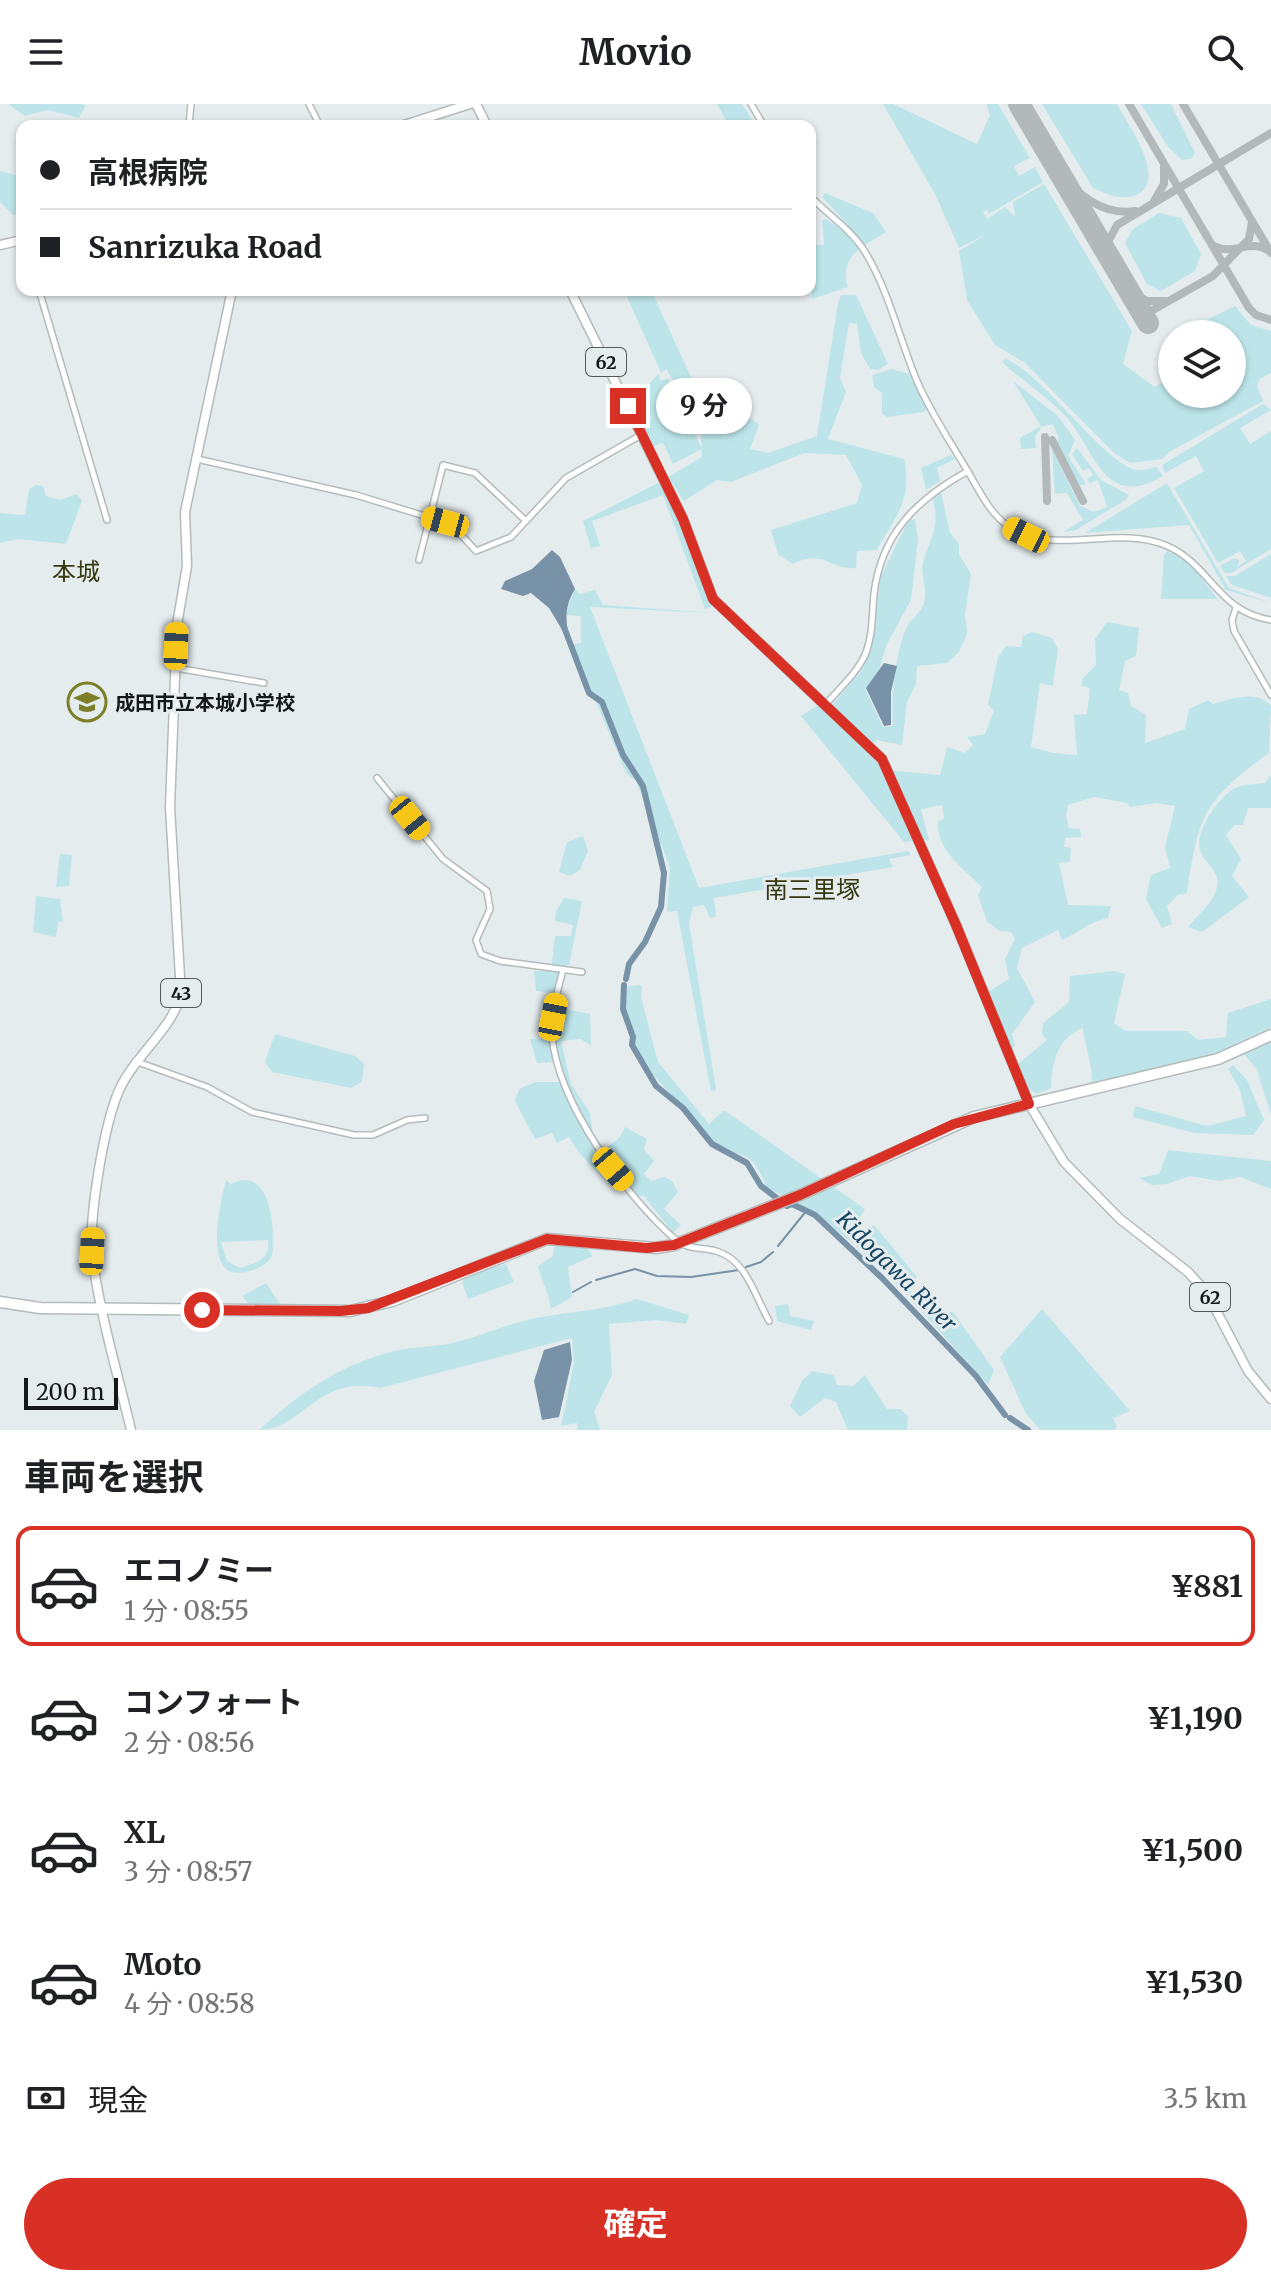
<!DOCTYPE html>
<html lang="ja">
<head>
<meta charset="utf-8">
<style>
	:root { --surface:#fff; --page:#f2f2f2; --text:#202124; --muted:#757577; --line:#e0e0e0; --accent:#d93025 }
	body { margin:0; font-family:Merriweather,"Noto Sans JP",serif; background:var(--page); color:var(--text); height:100vh; display:flex; flex-direction:column; font-size:30px; white-space:nowrap }
	* { box-sizing:border-box; margin:0 }
	p { font-size:26px; color:var(--muted) }
	.icon { flex:none; width:44px; height:44px; fill:none; stroke:currentColor; stroke-width:2; stroke-linecap:round; stroke-linejoin:round }
	.map { position:relative; height:1326px; overflow:hidden }
	.drawer { display:flex; flex-direction:column; background:var(--surface); flex:1 }
	.drawer>* { flex:none }
	.guide { position:absolute; left:16px; top:16px; width:800px; height:176px; border-radius:16px; box-shadow:0 2px 6px #0004; display:grid; align-content:center; height:176px; padding:0 24px; background:var(--surface) }
	.fabs { position:absolute; left:1158px; top:216px; display:grid; gap:16px }
	.fabs a { display:grid; place-items:center; width:88px; height:88px; border-radius:50%; background:var(--surface); box-shadow:0 2px 6px #0004; font-size:40px }
	.scale { position:absolute; left:24px; bottom:20px; width:94px; box-sizing:border-box; padding-left:8px; border:4px solid #151818; border-top:0; font-size:22px; line-height:28px; white-space:nowrap; color:#151818; -webkit-text-stroke:6px #e5eced; paint-order:stroke }
	.end { position:absolute; width:36px; height:36px; margin:-18px; border:10px solid #d93025; background:#fff; box-shadow:0 0 0 4px #fff }
	.from { border-radius:50% }
	.bubble { position:absolute; height:56px; border-radius:28px; background:var(--surface); box-shadow:0 2px 6px #0004; font-size:26px; font-weight:700; line-height:56px; text-align:center }
	.car { position:absolute; width:24px; height:48px; margin:-24px -12px; border-radius:10px; box-shadow:0 0 6px 2px #0007; background:linear-gradient(#f5c518 24%,#345 0 40%,#f5c518 0 76%,#345 0 86%,#f5c518 0) }
	.guide b { display:flex; align-items:center; gap:28px; height:76px; font-size:30px }
	.guide b+b { border-top:2px solid var(--line) }
	.guide i { width:20px; height:20px; background:var(--text) }
	ul { padding:0; list-style:none }
	li { display:flex; align-items:center; gap:24px; height:120px; margin:0 16px 12px; padding:0 8px; border:4px solid transparent; border-radius:16px }
	li div { flex:1 }
	li b { display:block; font-size:30px }
	li em { font-style:normal; font-weight:700 }
	li.active { border-color:var(--accent) }
	li>.icon { width:72px; height:72px; stroke-width:1.5 }
	h2 { padding:0 24px; font-size:36px; line-height:96px }
	.pay { display:flex; align-items:center; gap:20px; height:88px; padding:0 24px; font-size:30px }
	.pay p { margin-inline-start:auto }
	.primary-button { display:flex; gap:16px; margin-top:auto; padding:16px 24px }
	.primary-button a { flex:1; height:92px; border-radius:48px; background:var(--accent); color:#fff; font-size:32px; font-weight:700; line-height:92px; text-align:center }
	header { display:flex; justify-content:space-between; align-items:center; height:104px; padding:0 24px; background:var(--surface); font-size:36px; font-weight:700 }
	.map>svg:first-child { display:block }
	.green { fill:#bde5e9; fill-rule:evenodd }
	.water { fill:#7892a7 }
	.lines { fill:none; stroke-linecap:round; stroke-linejoin:round }
	.stream { stroke:#7892a7; stroke-width:2 }
	.river { stroke:#7892a7; stroke-width:6 }
	.taxiway { stroke:#b3b9ba; stroke-width:8 }
	.runway { stroke:#b3b9ba; stroke-width:22 }
	.minor-casing { stroke:#b4bbbc; stroke-width:8 }
	.major-casing { stroke:#b4bbbc; stroke-width:11 }
	.highway-casing { stroke:#b4bbbc; stroke-width:13 }
	.minor { stroke:#fff; stroke-width:5 }
	.major { stroke:#fff; stroke-width:8 }
	.highway { stroke:#fff; stroke-width:10 }
	.route { stroke:#d93025; stroke-width:10 }
	.labels { text-anchor:middle; dominant-baseline:central; stroke-width:6; stroke-linejoin:round; paint-order:stroke }
	.shield { fill:#e5eced; stroke:#535858; stroke-width:2 }
	.shield-label { font-size:18px; font-weight:bold; fill:#151818 }
	.poi-label { font-size:20px; font-weight:bold; fill:#151818; stroke:#e5eced; text-anchor:start }
	.water-label { font-size:22px; font-style:italic; fill:#164564; stroke:#e5eced }
	.quarter-label { font-size:24px; fill:#35370e; stroke:#e5eced }
</style>
</head>
<body>
<header><svg class="icon" aria-label="menu" viewBox="0 0 24 24"><path d="M4 6h16M4 12h16M4 18h16"/></svg>Movio<svg class="icon" aria-label="search" viewBox="0 0 24 24"><circle cx="10" cy="10" r="6"/><path d="M15 15l6 6"/></svg></header>
<div class="map">
<svg width="1271" height="1326" viewBox="0 0 1271 1326">
	<rect width="100%" height="100%" fill="#e5eced"/>
	<!-- green -->
	<path class="green" d="M8 0H82L86 1 79 14 47 6 25 12Z
		M717 0H742L756 22H729Z
		M883 0H893L977 40 990 11 986 0H998L1030 54 1014 62 1019 72 1035 63 1043 78 989 110 987 106 983 108 987 115 1005 103 1015 113 1013 98 1044 80 1132 227 1123 260 1155 283 1172 273V290H1232V230H1209L1202 218 1235 202 1251 221 1271 227V269L1260 275 1257 282 1263 297 1169 348 1162 355 1130 359 1114 349 1025 259 995 241 967 196 959 147 988 129 959 144 935 90Z
		M1042 0H1117C1127 19 1169 76 1136 91 1122 97 1105 90 1093 84Z
		M1141 0H1171L1195 49 1191 55 1182 56 1168 43Z
		M0 67 22 73 20 110 13 111 0 98Z
		M825 89 873 109 886 128C863 143 838 152 848 183L812 195 810 133 817 141H824L822 116 826 115 840 125 848 121 822 93Z
		M1159 109 1181 114 1201 150 1195 167 1161 187 1147 180 1125 139 1133 125Z
		M624 186H651L713 321 718 325 750 314 759 321 750 345 768 349 817 332 838 199 841 191H856L888 260 878 266 870 265 861 249 857 220 849 219 840 274 846 288 828 335 904 355C913 395 896 412 877 446L857 447 856 464C830 467 824 444 793 460L778 450 771 426 857 399 862 381 846 351 804 349 731 378 717 376 684 397 668 373 702 353 701 320 666 265 661 269Z
		M1006 255C1047 273 1106 363 1138 366 1145 367 1150 363 1156 363L1163 372C1106 406 1096 350 1068 315 1051 295 1026 279 1006 262L1002 257Z
		M892 265 909 270 927 305 924 308 887 313 882 310V289L874 283 872 271Z
		M658 270 661 277 668 274 702 345 673 360 663 339 651 343 640 321 652 315 639 291Z
		M1013 277 1058 312 1075 336 1068 352 1086 380 1078 382 1056 337 1059 335 1053 320 1041 323 1035 333 1036 344 1021 345 1020 334 1041 322Z
		M1263 300 1271 306 1240 324 1250 340 1271 327V445L1231 469H1225L1220 462 1234 454 1240 457 1237 463 1246 457 1240 447 1218 459 1174 384 1204 367 1196 352 1165 369 1162 361Z
		M1077 344 1101 376 1129 391 1127 395 1076 426 1063 428 1083 416 1067 389 1055 390 1052 345 1080 402 1094 408 1107 403 1098 376 1090 379 1087 375 1093 371 1089 364 1083 367 1072 350Z
		M951 351 955 355 937 364 940 377 926 386 921 364Z
		M662 377 680 414 712 502 705 505 663 391 592 417 600 442 591 444 583 417Z
		M1167 379 1229 484 1271 499 1226 486 1189 421 1085 429Z
		M36 381 43 382 46 392 60 396 77 390 82 397 66 440 18 435 0 439V409L25 411 29 385Z
		M941 388 950 429 959 440V450L971 470 965 510 967 530 959 548 947 559 917 562 916 580 907 598 902 641 876 636 873 642 886 666 940 671 947 643 965 649 973 641 967 633 985 630 994 606 988 601 998 553 1006 542 1021 543 1023 532 1032 528 1052 534 1058 545 1053 582 1040 579 1031 643 1053 649 1077 651 1074 611 1087 610 1090 584 1082 582V575L1096 561 1095 535 1107 518 1139 524 1136 552 1125 557 1119 586 1128 589 1131 602 1146 611 1145 639 1185 625 1189 605 1208 596 1213 600C1231 595 1257 585 1271 602L1269 649C1204 696 1198 712 1187 789L1178 791 1167 802 1172 820 1162 824 1146 795 1151 771 1170 764 1165 743 1175 702 1156 699 1130 703 1127 699 1094 693 1068 701 1066 712 1069 724 1080 725 1081 733 1065 734 1064 743 1071 744 1070 758 1059 759 1068 801 1111 802 1108 814C1089 818 1080 828 1062 836L1058 826 1022 844 1017 864 1035 898 1012 930 1015 941 1010 947 986 889 1009 875 1005 855 1015 835 1011 828 1000 827 987 818 978 791 982 783C965 766 936 746 938 718L944 714 942 701 921 705 929 736 904 738 801 612 818 601 829 605 862 566 871 543 881 472 908 417 915 415 918 436 911 496 887 540 878 569 865 585 883 623 893 622C891 594 895 550 906 525 911 513 924 508 925 494 927 482 920 470 923 458 931 431 941 423 932 393Z
		M1167 447 1188 457 1218 495H1161L1164 451Z
		M1271 450V494L1232 481 1226 472H1235Z
		M575 485 580 490 595 486 603 501 713 509 590 503 699 784 908 747 911 751 889 755 893 763 714 794 716 813 710 814 704 801 693 803 689 819 716 986 711 987 677 807 667 808 670 763 636 677 626 669 572 541 581 539V512L565 511Z
		M1271 671V704H1248L1243 721H1235L1226 731 1241 755 1232 772 1249 793 1202 828 1188 823C1198 811 1214 798 1217 783 1221 767 1204 759 1200 746 1194 727 1219 693 1235 684 1242 680 1257 680 1265 679Z
		M583 732 588 747 580 766 570 772 559 768 567 738Z
		M60 750 72 751 69 782 56 783Z
		M36 792 60 795 63 817 58 818 56 833 33 828Z
		M564 794 582 797 569 861 562 862 553 889 536 887 534 867H551L555 832H571L573 821 555 817 556 807Z
		M1114 867 1125 870 1114 919 1126 927H1187L1198 936 1226 933 1228 909 1271 895V923L1209 952 1092 978C1092 957 1085 943 1083 924 1057 934 1052 958 1051 984L1037 990 1024 982 1018 960 1047 936 1042 930 1043 919 1069 898 1070 872Z
		M642 881 641 893 658 958 709 1020 724 1006 865 1105 854 1124 861 1132 874 1121 917 1173 909 1185 930 1208H953L994 1266 988 1281C923 1211 857 1123 767 1084 750 1043 747 1058 715 1039 703 1032 696 1016 687 1007 653 972 612 934 628 882Z
		M561 904 590 910 591 941 580 935 561 937 571 980 590 1009 593 1030 605 1045 620 1033 625 1023 647 1035 644 1045 654 1057 644 1070 651 1077 664 1073 672 1077 678 1088 664 1105 681 1121 673 1129 644 1092 637 1093 622 1071 610 1082C596 1065 578 1051 569 1033L557 1039 552 1029 535 1035 515 997 519 985 535 978H562L554 958 537 959 530 935 549 934Z
		M275 930 355 952 364 960 362 978 351 984 272 968 265 958Z
		M1271 936V1010L1256 964 1244 950Z
		M1233 961 1247 976 1264 1016 1253 1031 1194 1029 1133 1013 1135 1002 1207 1022 1246 1012 1240 986 1228 965Z
		M1168 1046 1271 1057V1085L1240 1073 1219 1077 1190 1072 1167 1080 1152 1081 1139 1074 1159 1070Z
		M226 1076 231 1080C271 1059 276 1127 272 1152 266 1162 256 1166 245 1168 201 1178 221 1096 226 1076ZM268 1136C271 1156 256 1159 240 1164L227 1157 221 1138Z
		M582 1138 593 1152 568 1163 572 1193 551 1205C549 1188 541 1178 538 1162L553 1152 554 1143Z
		M506 1160 514 1178 468 1195 462 1178 468 1170Z
		M266 1179 282 1203H252L242 1192Z
		M637 1195 689 1211 686 1220 656 1216 609 1220 612 1271 594 1308 600 1326H577V1319L561 1322 574 1258 572 1234 380 1284C317 1270 303 1326 259 1326 300 1289 339 1261 394 1247 411 1243 430 1243 448 1240 478 1234 505 1220 536 1214 571 1207 602 1207 637 1195Z
		M788 1200 790 1212 814 1217 811 1226 777 1217 775 1202Z
		M1042 1205 1130 1307 1113 1314 1117 1323 1114 1326H1040L1025 1308 1000 1253Z
		M812 1267 834 1271 837 1281 853 1282 865 1271 887 1305H900L908 1312 907 1326H848L836 1298 825 1294 800 1313 790 1302 802 1277Z"/>
	<!-- water -->
	<path class="water" d="M552 446 560 453 575 485C566 500 565 512 568 527L564 529 549 504 531 489 523 492 501 485 505 477 532 465Z
		M884 559 897 562 891 588V621L884 622 866 584Z
		M570 1238 572 1256 559 1313 542 1316 534 1277 544 1246Z"/>
	<g class="lines">
		<!-- stream -->
		<path class="stream" d="M778 1142 807 1106
			M746 1163 761 1158 773 1148
			M596 1176 635 1165 657 1172 691 1173 739 1166
			M573 1188 591 1178"/>
		<!-- river -->
		<path class="river" d="M564 523 589 589 602 598 623 651 643 682 664 769 661 803 645 838 629 860 626 875
			M624 881 623 905 633 933 632 941 656 982 683 1004 712 1040 747 1059 761 1082 787 1102 792 1100 815 1111 882 1174 976 1272 1005 1311
			M1010 1314 1028 1326"/>
		<!-- taxiway -->
		<path class="taxiway" d="M1129 0 1249 204 1256 211 1271 216
			M1183 0 1271 149
			M1058 66C1076 90 1103 112 1135 107
			M1154 97 1164 80V61
			M1214 142C1234 152 1250 134 1269 147
			M1237 147 1249 135 1252 118
			M1110 154 1108 138 1117 121 1271 29
			M1129 187 1147 197H1165
			M1144 211 1213 172 1241 143
			M1045 333 1047 397
			M1052 336 1083 397"/>
		<!-- runway -->
		<path class="runway" d="M1019 0 1148 219"/>
		<defs>
			<path id="minor" d="M309 0 320 22
				M751 0 764 22
				M189 22 191 0
				M810 92C828 111 851 125 865 148 889 187 899 234 917 277 930 308 950 337 967 366 979 386 990 411 1011 424 1060 452 1115 421 1165 441 1210 459 1217 508 1271 516
				M39 186 107 416
				M197 355 356 391 451 420 476 447 511 433 566 374 641 331
				M419 456 443 361 475 369 526 417
				M1236 504 1232 516 1234 527 1271 591
				M176 564 264 579
				M826 600C839 585 856 570 865 551 873 532 872 510 874 490 881 430 917 395 968 367
				M377 674 443 755 487 787 490 805 476 836 481 850 500 857 582 868
				M563 866C558 886 550 910 552 931 557 998 626 1093 676 1136 688 1146 701 1143 716 1147 746 1155 755 1192 769 1217
				M135 957 207 983 252 1008 354 1031H373L407 1016 425 1014"/>
			<path id="major" d="M476 0 487 22
				M401 22 470 0
				M0 141 22 136
				M570 186 683 415 713 495 882 655 956 821 1029 1000 1064 1058 1120 1115 1188 1168 1207 1189 1248 1267 1271 1295
				M131 1326C118 1271 101 1214 93 1158 87 1120 103 1030 116 994 130 954 171 929 181 890L170 703 177 521 187 462 185 408 232 186"/>
			<path id="highway" d="M0 1198 40 1204 350 1207 392 1197 547 1135 656 1144 674 1141 800 1091 974 1013 1218 955 1271 931"/>
		</defs>
		<!-- minor casing -->
		<use href="#minor" class="minor-casing"/>
		<!-- major casing -->
		<use href="#major" class="major-casing"/>
		<!-- highway casing -->
		<use href="#highway" class="highway-casing"/>
		<!-- minor -->
		<use href="#minor" class="minor"/>
		<!-- major -->
		<use href="#major" class="major"/>
		<!-- highway -->
		<use href="#highway" class="highway"/>
	</g>
	<g class="lines">
		<!-- route -->
		<path class="route" d="M202 1206 341 1207 368 1204 547 1135 647 1144 674 1141 800 1091 954 1020 1029 1000 956 821 882 655 713 495 683 415 628 302"/>
	</g>
	<!-- icons -->
	<defs>
		<symbol id="school-ring" viewBox="-11 -11 22 22"><circle r="9.5" fill="#e5eced" stroke="#7b7f28" stroke-width="1.5"/><path d="M0-5L7-2L0 1L-7-2ZM-4 1L0 2.5L4 1V4Q0 6-4 4Z" fill="#7b7f28"/></symbol>
	</defs>
	<g fill-rule="evenodd">
		<use href="#school-ring" x="65" y="576" width="44" height="44"/>
	</g>
	<g class="labels">
		<!-- shield labels -->
		<g class="shield">
			<rect x="586" y="244" width="40" height="28" rx="6"/>
			<rect x="161" y="875" width="40" height="28" rx="6"/>
			<rect x="1190" y="1179" width="40" height="28" rx="6"/>
		</g>
		<g class="shield-label">
			<text x="606" y="258">62</text>
			<text x="181" y="889">43</text>
			<text x="1210" y="1193">62</text>
		</g>
		<!-- poi labels -->
		<g class="poi-label">
			<text x="115" y="598">成田市立本城小学校</text>
		</g>
		<!-- water labels -->
		<g class="water-label">
			<text transform="translate(897 1167) rotate(45)">Kidogawa River</text>
		</g>
		<!-- quarter labels -->
		<g class="quarter-label">
			<text x="76" y="467">本城</text>
			<text x="812" y="785">南三里塚</text>
		</g>
	</g>
</svg>
<div class="fabs">
<a><svg class="icon" aria-label="layers" viewBox="0 0 24 24"><path d="M12 4l9 5-9 5-9-5zM3 14l9 5 9-5"/></svg></a>
</div>
<div class="scale">200 m</div>
<i class="end from" style="left:202px;top:1206px"></i>
<i class="end" style="left:628px;top:302px"></i>
<div class="bubble" style="left:656px;top:274px;width:96px">9 分</div>
<i class="car" style="left:445px;top:418px;rotate:285deg"></i>
<i class="car" style="left:1026px;top:431px;rotate:296deg"></i>
<i class="car" style="left:176px;top:542px;rotate:2deg"></i>
<i class="car" style="left:410px;top:714px;rotate:141deg"></i>
<i class="car" style="left:553px;top:913px;rotate:11deg"></i>
<i class="car" style="left:613px;top:1065px;rotate:139deg"></i>
<i class="car" style="left:92px;top:1147px;rotate:3deg"></i>
<div class="guide">
<b><i class="from"></i>高根病院</b>
<b><i></i>Sanrizuka Road</b>
</div>
</div>
<section class="drawer">
<h2>車両を選択</h2>
<ul>
<li class="active"><svg class="icon" aria-label="car" viewBox="0 0 24 24"><path d="M5 17H2v-5l4-1 3-4h7l3 4 3 1v5h-3M9 17h6M6 11h13"/><circle cx="7" cy="17" r="2"/><circle cx="17" cy="17" r="2"/></svg><div><b>エコノミー</b><p>1 分 · 08:55</p></div><em>¥881</em></li>
<li><svg class="icon" aria-label="car" viewBox="0 0 24 24"><path d="M5 17H2v-5l4-1 3-4h7l3 4 3 1v5h-3M9 17h6M6 11h13"/><circle cx="7" cy="17" r="2"/><circle cx="17" cy="17" r="2"/></svg><div><b>コンフォート</b><p>2 分 · 08:56</p></div><em>¥1,190</em></li>
<li><svg class="icon" aria-label="car" viewBox="0 0 24 24"><path d="M5 17H2v-5l4-1 3-4h7l3 4 3 1v5h-3M9 17h6M6 11h13"/><circle cx="7" cy="17" r="2"/><circle cx="17" cy="17" r="2"/></svg><div><b>XL</b><p>3 分 · 08:57</p></div><em>¥1,500</em></li>
<li><svg class="icon" aria-label="car" viewBox="0 0 24 24"><path d="M5 17H2v-5l4-1 3-4h7l3 4 3 1v5h-3M9 17h6M6 11h13"/><circle cx="7" cy="17" r="2"/><circle cx="17" cy="17" r="2"/></svg><div><b>Moto</b><p>4 分 · 08:58</p></div><em>¥1,530</em></li>
</ul>
<div class="pay"><svg class="icon" aria-label="cash" viewBox="0 0 24 24"><path d="M3 7h18v10H3z"/><circle cx="12" cy="12" r="2"/></svg>現金<p>3.5 km</p></div>
<div class="primary-button"><a>確定</a></div>
</section>
</body>
</html>
